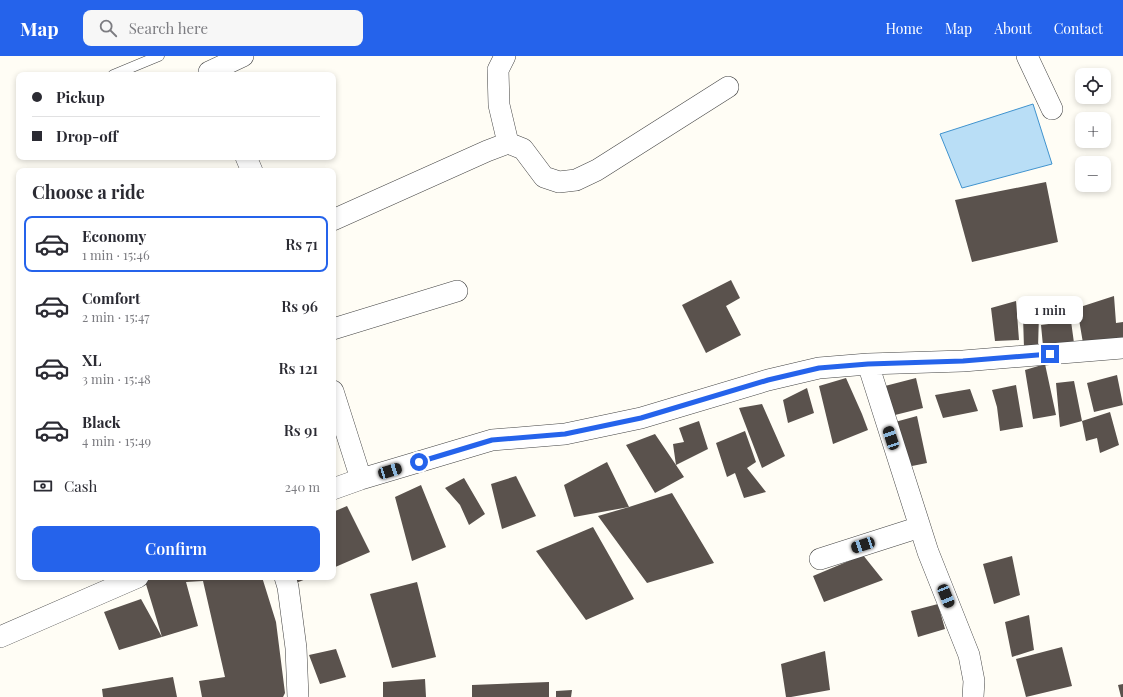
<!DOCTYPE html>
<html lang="en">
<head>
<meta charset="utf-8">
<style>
	:root { --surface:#fff; --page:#f7f7f7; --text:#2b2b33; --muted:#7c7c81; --line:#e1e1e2; --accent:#2563eb }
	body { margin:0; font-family:"Playfair Display",serif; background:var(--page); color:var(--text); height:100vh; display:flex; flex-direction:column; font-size:15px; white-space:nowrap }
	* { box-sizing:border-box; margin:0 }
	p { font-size:13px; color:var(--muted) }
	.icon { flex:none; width:22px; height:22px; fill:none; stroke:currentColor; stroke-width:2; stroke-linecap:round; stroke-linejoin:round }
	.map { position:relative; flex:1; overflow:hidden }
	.side { position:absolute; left:16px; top:112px; width:320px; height:412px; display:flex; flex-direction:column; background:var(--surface); border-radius:8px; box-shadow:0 2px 6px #0003 }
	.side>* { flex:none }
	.top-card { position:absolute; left:16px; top:16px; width:320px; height:88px; border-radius:8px; box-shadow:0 2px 6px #0003; display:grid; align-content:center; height:88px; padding:0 16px; background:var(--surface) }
	.buttons { position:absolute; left:1075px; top:12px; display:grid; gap:8px }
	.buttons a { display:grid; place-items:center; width:36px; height:36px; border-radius:8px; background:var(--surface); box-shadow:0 2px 6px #0003; font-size:20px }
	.end { position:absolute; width:18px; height:18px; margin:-9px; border:5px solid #2563eb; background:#fff; box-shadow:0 0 0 2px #fff }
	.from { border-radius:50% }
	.bubble { position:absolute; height:28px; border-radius:8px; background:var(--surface); box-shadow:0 2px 6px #0003; font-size:13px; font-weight:600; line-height:28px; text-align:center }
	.car { position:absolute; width:12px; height:24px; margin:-12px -6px; border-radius:5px; box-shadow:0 0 3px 1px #0007; background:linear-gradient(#222 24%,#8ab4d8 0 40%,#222 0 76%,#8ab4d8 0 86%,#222 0) }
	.top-card b { display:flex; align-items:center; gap:14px; height:38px; font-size:15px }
	.top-card b+b { border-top:1px solid var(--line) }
	.top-card i { width:10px; height:10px; background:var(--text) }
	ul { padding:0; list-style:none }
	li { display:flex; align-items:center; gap:12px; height:56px; margin:0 8px 6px; padding:0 8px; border:2px solid transparent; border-radius:8px }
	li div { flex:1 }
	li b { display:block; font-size:15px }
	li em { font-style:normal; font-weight:600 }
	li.selected { border-color:var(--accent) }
	li>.icon { width:36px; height:36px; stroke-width:1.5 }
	h2 { padding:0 16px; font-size:18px; line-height:48px }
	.pay { display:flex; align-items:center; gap:10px; height:44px; padding:0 16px; font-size:15px }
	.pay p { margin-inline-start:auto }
	.action { display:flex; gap:8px; margin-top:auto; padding:8px 16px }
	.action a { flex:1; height:46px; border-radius:8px; background:var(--accent); color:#fff; font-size:16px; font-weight:600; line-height:46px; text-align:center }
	header { display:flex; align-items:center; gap:24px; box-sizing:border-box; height:56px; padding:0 20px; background:var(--accent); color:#fff }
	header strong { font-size:19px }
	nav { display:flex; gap:22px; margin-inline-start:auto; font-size:14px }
	.search { width:280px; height:36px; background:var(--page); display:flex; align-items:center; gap:10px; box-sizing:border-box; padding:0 14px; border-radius:8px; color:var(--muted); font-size:15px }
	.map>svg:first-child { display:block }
	.water { fill:#b9def6; stroke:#4093ce }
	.building { fill:#5a524d }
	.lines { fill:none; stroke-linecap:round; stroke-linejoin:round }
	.lane-casing { stroke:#444; stroke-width:11 }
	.street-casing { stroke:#444; stroke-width:22 }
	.lane { stroke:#fff; stroke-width:10 }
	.street { stroke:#fff; stroke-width:21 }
	.route { stroke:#2563eb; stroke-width:5 }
</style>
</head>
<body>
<header>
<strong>Map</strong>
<div class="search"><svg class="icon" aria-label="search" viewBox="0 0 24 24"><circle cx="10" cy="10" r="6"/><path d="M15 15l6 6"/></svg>Search here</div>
<nav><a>Home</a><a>Map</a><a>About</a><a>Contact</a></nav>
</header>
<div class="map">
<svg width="1123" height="641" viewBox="0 0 1123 641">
	<rect width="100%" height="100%" fill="#fffdf5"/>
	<!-- water -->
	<path class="water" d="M1033 48 1052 108 962 132 940 78Z"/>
	<!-- building -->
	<path class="building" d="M1046 126 1058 186 972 206 955 144Z
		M731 224 740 242 726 250 741 279 706 297 682 249Z
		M1114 240 1116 267 1123 266V282L1083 287 1077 252Z
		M1016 245 1019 284 995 285 991 252Z
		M1039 258 1038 292H1024L1023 260Z
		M1071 265 1074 287 1043 290 1041 269Z
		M1045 308 1056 359 1033 363 1025 314Z
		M1117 319 1123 349 1094 356 1087 327Z
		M846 322 862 358 868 374 833 388 819 330Z
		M916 322 923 352 895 359 885 330Z
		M1074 325 1082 365 1060 371 1056 327Z
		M1016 329 1023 371 1000 375 997 351 992 334Z
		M807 332 814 357 788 367 783 344Z
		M970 333 978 355 943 362 935 339Z
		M762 348 785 400 762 412 739 352Z
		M1110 356 1119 389 1100 397 1097 382 1086 385 1082 365Z
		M917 360 927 407 907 411 895 366Z
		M699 365 708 393 676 409 684 421 655 437 626 389 655 378 676 409 673 388 684 386 679 372Z
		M745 375 756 406 747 412 766 436 744 442 735 417 727 421 716 387Z
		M607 406 629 451 672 437 714 507 647 527 598 460 629 451 574 461 564 429Z
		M516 420 536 460 502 473 491 428Z
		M464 422 485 458 469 469 460 449 445 432Z
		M421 429 446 491 412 505 395 441Z
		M347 450 370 496 333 512V456Z
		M593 471 634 543 586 564 536 495Z
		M863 499 883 524 824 546 813 520Z
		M1012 500 1020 539 994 548 983 508Z
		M153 521H262L276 566 285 637 283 641H202L199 625 225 621 203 525 186 526 198 570 119 594 104 556 141 543 162 581 145 525Z
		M294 521H311L296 527Z
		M417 526 436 601 392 612 370 538Z
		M938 548 945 573 918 581 911 555Z
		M1029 559 1034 594 1012 601 1005 566Z
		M1062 591 1072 630 1026 641 1016 603Z
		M336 593 346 621 320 628 309 599Z
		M825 595 830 634 791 641H786L781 608Z
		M173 621 177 641H103L102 633Z
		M425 623 426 641H383V626Z
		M549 626V641H472V629Z
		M1123 628V641H1121L1118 629Z
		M572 634 571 641H556V635Z"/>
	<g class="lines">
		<defs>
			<path id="lane" d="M113 19 159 0"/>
			<path id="street" d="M505 0 498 14 499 49 508 87
				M1027 0 1052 53
				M209 16 243 0
				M246 101 252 115
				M333 164 487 95 508 87 523 93 544 121 559 126 576 124 597 114 728 31
				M333 273 457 235
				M868 308 928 496 969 599 974 625 973 641
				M333 335 361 423
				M333 433 361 423 492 384 565 378 641 362 768 324 819 312 868 308 963 305 1123 292
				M820 503 920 471
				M285 521 288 531 296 592 298 641
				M0 581 138 521"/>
		</defs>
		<!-- lane casing -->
		<use href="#lane" class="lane-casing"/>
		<!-- street casing -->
		<use href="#street" class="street-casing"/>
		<!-- lane -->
		<use href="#lane" class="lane"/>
		<!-- street -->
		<use href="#street" class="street"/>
	</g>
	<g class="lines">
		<!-- route -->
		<path class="route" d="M419 406 492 384 565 378 641 362 768 324 819 312 868 308 963 305 1050 298"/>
	</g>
</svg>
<div class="buttons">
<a><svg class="icon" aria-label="locate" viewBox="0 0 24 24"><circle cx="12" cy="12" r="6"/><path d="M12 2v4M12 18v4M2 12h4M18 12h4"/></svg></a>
<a>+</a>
<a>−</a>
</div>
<i class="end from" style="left:419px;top:406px"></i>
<i class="end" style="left:1050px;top:298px"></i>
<div class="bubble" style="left:1017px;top:240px;width:66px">1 min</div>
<i class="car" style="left:891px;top:382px;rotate:342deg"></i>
<i class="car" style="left:390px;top:415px;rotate:73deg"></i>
<i class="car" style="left:863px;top:489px;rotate:252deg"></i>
<i class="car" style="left:946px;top:540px;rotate:158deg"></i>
<div class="top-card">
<b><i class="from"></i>Pickup</b>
<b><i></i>Drop-off</b>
</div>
<section class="side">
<h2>Choose a ride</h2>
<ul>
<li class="selected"><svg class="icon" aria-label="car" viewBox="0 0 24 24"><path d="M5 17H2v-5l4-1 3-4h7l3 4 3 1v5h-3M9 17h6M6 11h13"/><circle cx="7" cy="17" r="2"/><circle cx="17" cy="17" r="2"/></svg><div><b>Economy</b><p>1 min · 15:46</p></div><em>Rs 71</em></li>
<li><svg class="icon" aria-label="car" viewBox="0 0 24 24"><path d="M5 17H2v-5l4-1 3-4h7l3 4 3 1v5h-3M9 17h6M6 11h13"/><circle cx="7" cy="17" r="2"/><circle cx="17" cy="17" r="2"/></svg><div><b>Comfort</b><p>2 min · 15:47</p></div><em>Rs 96</em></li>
<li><svg class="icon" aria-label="car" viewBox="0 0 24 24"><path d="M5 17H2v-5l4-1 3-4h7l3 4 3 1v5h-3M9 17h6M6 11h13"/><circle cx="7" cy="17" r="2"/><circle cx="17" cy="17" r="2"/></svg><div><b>XL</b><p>3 min · 15:48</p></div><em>Rs 121</em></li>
<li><svg class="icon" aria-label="car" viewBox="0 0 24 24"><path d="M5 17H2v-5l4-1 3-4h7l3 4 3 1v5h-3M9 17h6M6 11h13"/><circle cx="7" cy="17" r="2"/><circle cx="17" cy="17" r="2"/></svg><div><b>Black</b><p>4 min · 15:49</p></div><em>Rs 91</em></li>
</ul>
<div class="pay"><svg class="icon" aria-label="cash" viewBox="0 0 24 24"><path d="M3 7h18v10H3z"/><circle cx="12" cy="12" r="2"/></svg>Cash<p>240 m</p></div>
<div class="action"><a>Confirm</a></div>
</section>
</div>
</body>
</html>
